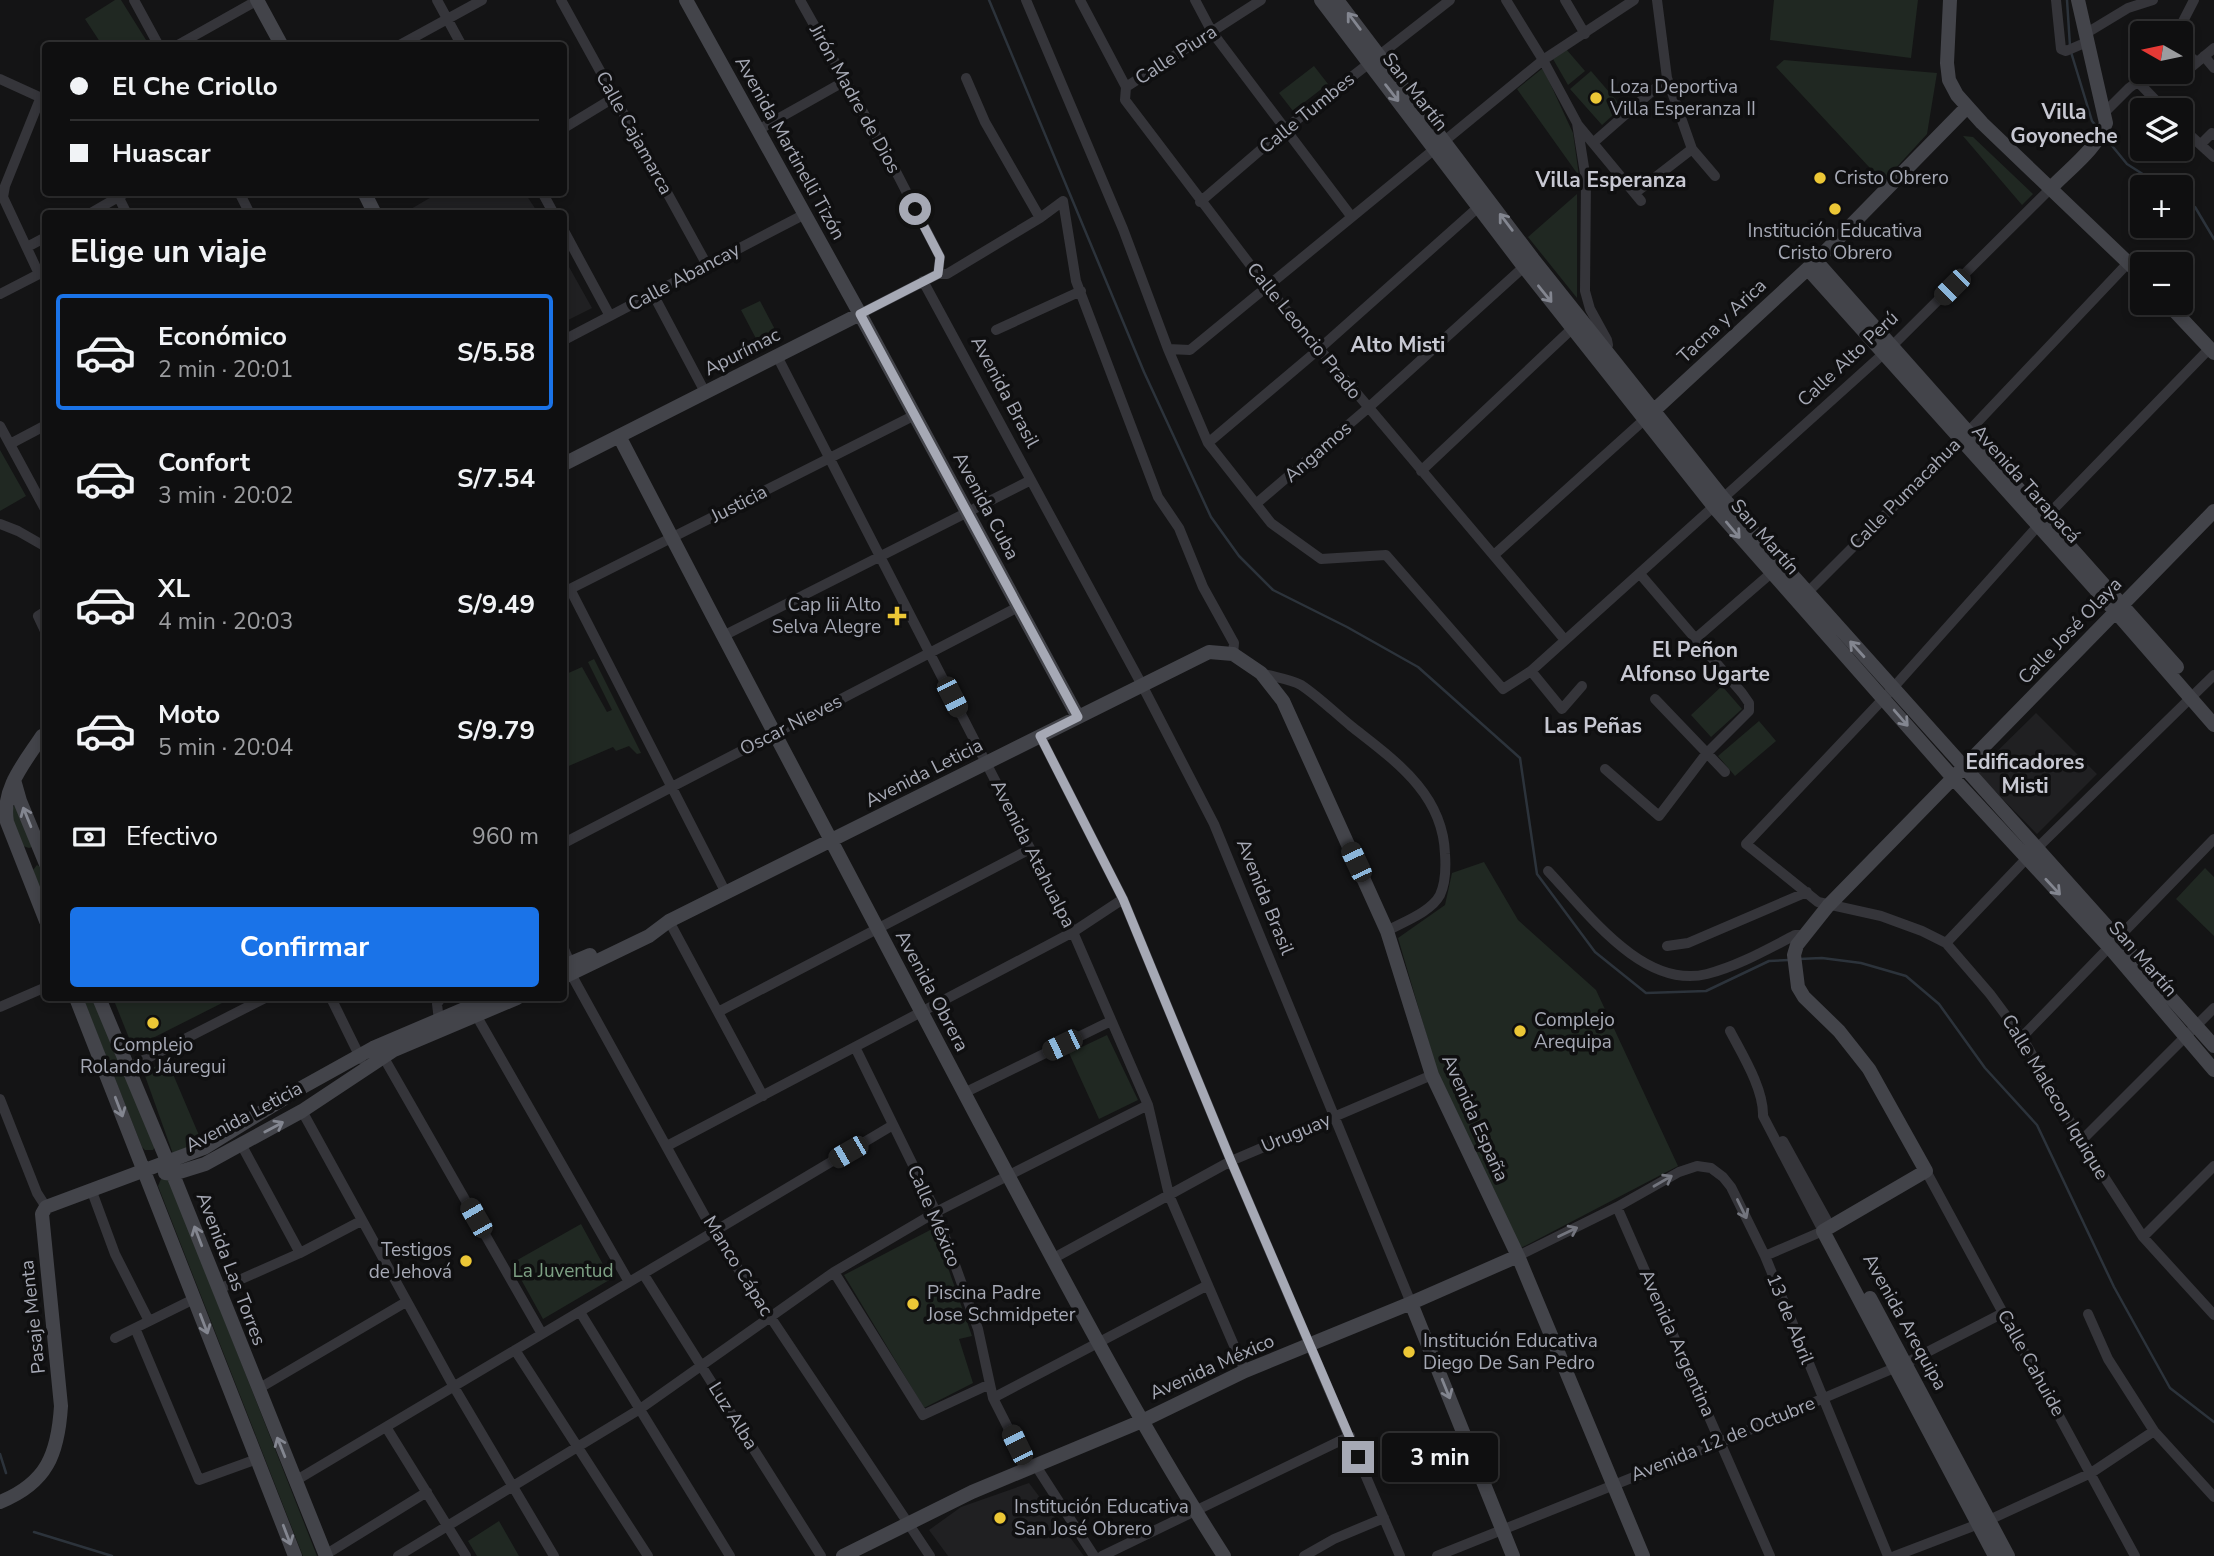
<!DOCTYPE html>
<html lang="es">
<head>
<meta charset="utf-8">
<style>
	:root { --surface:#0f0f10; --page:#1d1d1e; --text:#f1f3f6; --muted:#9b9c9f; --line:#2f2f30; --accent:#1a73e8 }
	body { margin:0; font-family:"Nunito Sans",sans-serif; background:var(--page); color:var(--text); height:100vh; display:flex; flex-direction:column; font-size:26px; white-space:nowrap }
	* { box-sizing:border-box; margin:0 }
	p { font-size:23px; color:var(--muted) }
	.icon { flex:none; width:38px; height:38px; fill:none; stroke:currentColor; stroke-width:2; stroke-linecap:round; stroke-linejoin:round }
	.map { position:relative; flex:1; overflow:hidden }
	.sheet { position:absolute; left:42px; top:210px; width:525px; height:791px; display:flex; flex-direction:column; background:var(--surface); border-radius:7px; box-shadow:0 4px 10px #0003,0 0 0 2px var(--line) }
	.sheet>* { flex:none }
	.top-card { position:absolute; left:42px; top:42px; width:525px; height:154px; border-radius:7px; box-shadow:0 4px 10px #0003,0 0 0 2px var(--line); display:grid; align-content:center; height:154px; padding:0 28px; background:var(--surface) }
	.needle { width:46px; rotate:279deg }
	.controls { position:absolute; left:2130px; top:21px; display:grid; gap:14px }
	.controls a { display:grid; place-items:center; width:63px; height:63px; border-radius:7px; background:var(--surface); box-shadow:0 4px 10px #0003,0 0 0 2px var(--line); font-size:35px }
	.end { position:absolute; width:32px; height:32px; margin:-16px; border:9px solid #a6a9b5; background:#111; box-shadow:0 0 0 4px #111 }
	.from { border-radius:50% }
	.bubble { position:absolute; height:49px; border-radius:7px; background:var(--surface); box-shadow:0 4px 10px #0003,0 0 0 2px var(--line); font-size:23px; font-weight:700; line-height:49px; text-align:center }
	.car { position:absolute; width:21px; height:42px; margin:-21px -10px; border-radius:9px; box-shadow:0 0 5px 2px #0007; background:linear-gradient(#222 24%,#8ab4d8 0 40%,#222 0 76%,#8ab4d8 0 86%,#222 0) }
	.top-card b { display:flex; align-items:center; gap:24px; height:66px; font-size:26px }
	.top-card b+b { border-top:2px solid var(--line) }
	.top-card i { width:18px; height:18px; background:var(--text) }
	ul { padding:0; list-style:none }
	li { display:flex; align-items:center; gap:21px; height:116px; margin:0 14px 10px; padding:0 14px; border:4px solid transparent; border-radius:7px }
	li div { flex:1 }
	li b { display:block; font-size:26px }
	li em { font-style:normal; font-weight:700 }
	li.current { border-color:var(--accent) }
	li>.icon { width:63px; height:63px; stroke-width:1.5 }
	h2 { padding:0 28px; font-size:32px; line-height:84px }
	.pay { display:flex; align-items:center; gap:18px; height:77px; padding:0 28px; font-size:26px }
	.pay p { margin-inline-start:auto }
	.button { display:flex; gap:14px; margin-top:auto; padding:14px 28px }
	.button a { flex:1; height:80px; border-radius:7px; background:var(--accent); color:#fff; font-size:28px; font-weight:700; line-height:80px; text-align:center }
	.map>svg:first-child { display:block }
	.built { fill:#202022 }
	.green { fill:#202822 }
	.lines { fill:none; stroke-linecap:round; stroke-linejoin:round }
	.stream { stroke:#2c333b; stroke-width:2.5 }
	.street { stroke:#35353a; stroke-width:10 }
	.secondary { stroke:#43444a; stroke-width:14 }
	.oneway { stroke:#838690 }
	.oneway2 { stroke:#73757e }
	.route { stroke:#a6a9b5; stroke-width:9 }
	.poi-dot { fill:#ecc736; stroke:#0f0f10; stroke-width:2.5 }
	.labels { text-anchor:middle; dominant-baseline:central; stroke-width:7; stroke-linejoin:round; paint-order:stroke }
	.street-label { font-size:19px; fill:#a6a9b5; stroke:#0f0f10 }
	.poi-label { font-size:19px; fill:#a6a9b5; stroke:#0f0f10; text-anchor:start }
	.park-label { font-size:19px; fill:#7da084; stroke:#0f0f10 }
	.neighbourhood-label { font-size:21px; font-weight:bold; fill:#c7c8d2; stroke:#0f0f10 }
</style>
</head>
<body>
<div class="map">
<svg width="2214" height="1556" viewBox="0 0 2214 1556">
	<rect width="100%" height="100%" fill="#141415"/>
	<!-- built -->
	<path class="built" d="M440 192 525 193 538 213H404Z
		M564 258 592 308 564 322Z
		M2036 713 2097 774 2037 834 1976 772Z
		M1029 1483 1084 1556H948L929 1530 961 1507Z"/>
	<!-- green -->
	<path class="green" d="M115 0H121L146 40 137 45H102L85 19Z
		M1774 0H1918L1911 58 1770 40Z
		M1566 49 1585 71 1568 85 1553 59Z
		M1784 60 1937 73 1927 134 1883 182 1776 67Z
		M1314 66 1328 84 1293 111 1279 93Z
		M1543 68 1573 133 1579 176 1517 89Z
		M1591 71 1622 107 1602 125 1570 89Z
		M1963 136 1973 137 2033 194 2022 205Z
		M1577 194V298L1528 237Z
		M760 301 781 341 762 350 741 310Z
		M0 450 26 496 0 511Z
		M594 659 641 753 637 754 629 746 616 751 613 747 564 768V675L582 667 607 712 612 710 588 662Z
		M1722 686 1742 709 1711 737 1691 715Z
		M1759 721 1776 741 1735 776 1718 756Z
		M15 805 32 847 29 848 23 846 9 812Z
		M1484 862 1518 920 1596 990 1678 1166 1519 1249 1437 1071 1398 938 1445 905 1452 873Z
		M37 865C50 871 45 890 45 903L34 873 33 870Z
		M2205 868 2214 877V936L2176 899Z
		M83 998H97L155 1147 153 1150H145L142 1147Z
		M113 998H232L133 1048Z
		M1107 1035 1138 1100 1099 1119 1069 1053Z
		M167 1060 201 1140 173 1154 144 1073Z
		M166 1177 169 1179 317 1556H303L158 1186 161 1179Z
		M581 1224 611 1279 543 1319 512 1263Z
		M934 1228 972 1336 959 1339 973 1383 924 1408 844 1275Z
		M499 1521 519 1556H477L468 1541Z"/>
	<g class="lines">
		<!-- stream -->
		<path class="stream" d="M989 0 1144 372 1211 517 1239 556 1273 590 1347 627 1418 667 1520 758 1537 874 1595 952 1646 993 1706 991 1769 961 1789 960
			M2067 0 2070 46
			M2071 52 2092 121 2098 128
			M2104 136 2127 164 2163 187
			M2180 198 2195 207 2214 239
			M1799 959 1822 958 1861 963 1906 976 1939 1004 1985 1068 2037 1125 2114 1287 2170 1388 2214 1422
			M0 1454 6 1473
			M34 1532 112 1556"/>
		<!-- street -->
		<path class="street" d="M134 0 159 46
			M437 0 462 46
			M561 0 707 265
			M800 0 890 160 940 257 938 274
			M1026 0 1123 229 1168 349 1208 443 1271 523 1321 559 1386 555 1503 689 1531 671 1892 346 2051 188
			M1080 0 1126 87 1125 100 1267 287 1565 640
			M1195 0 1212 32 1351 216
			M1506 0 1543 60 1577 123 1586 180 1585 291 1590 309 1607 340 1608 345 1604 351
			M1565 0 1585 34
			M1657 0 1667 78 1692 149 1715 176
			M2056 0 2061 49 2066 51 2087 42
			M2177 33 2194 0
			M2085 34 2128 8 2153 0
			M176 46 258 0
			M398 46 482 0
			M2180 49 2197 62
			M2204 56 2214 68
			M966 78 985 122 1040 218
			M0 79 46 100
			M2176 80 2214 48
			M2139 83 2165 110
			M1126 87 1261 0
			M2105 112 2129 88 2151 72
			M1578 125 1641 201
			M2180 126 2214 157
			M564 128 615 97
			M758 130 845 81
			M1594 142 1667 78
			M2201 144 2212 133 2214 135
			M116 192 127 214
			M239 192 250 214
			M542 192 554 214
			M1635 193 1692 149
			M1200 202 1285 129 1450 0
			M89 214 127 192
			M564 231 610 316
			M27 247 46 237
			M923 281 1142 685 1214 824 1411 1303
			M0 294 39 274 3 197 5 186 40 99
			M653 294 705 392
			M860 314 938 274H947L1040 218 1063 201 1076 281 1158 497 1179 528 1203 587 1234 643 1233 654
			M996 330 1081 291
			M564 340 805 214
			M2210 348 2045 518 1884 698 1746 844 1818 902 1881 916 1922 931 1946 943 1990 994 2022 1037 2081 1141 2143 1237 2214 1315
			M1168 349 1190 350 1543 60 1634 0
			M777 356 1073 932 1148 1105 1169 1195 1245 1371
			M0 426 46 511
			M1208 443 1318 350 1483 203
			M10 444 46 425
			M1421 471 1577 324
			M1257 503 1368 408 1527 264
			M0 524 18 531 46 547
			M1494 555 1645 419
			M570 589 726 893
			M564 592 915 415
			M1804 596 1969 431 2128 263
			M46 611 38 616 46 633
			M723 636 1031 480
			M1695 639 1777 568
			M1531 671 1562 709 1582 686
			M1261 673C1273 677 1290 679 1301 685 1319 697 1335 713 1351 726 1394 760 1443 793 1445 854 1446 868 1446 882 1440 895 1431 912 1403 922 1387 931
			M1655 699 1725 772
			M1040 736 1123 899 1231 1161 1400 1556
			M1605 769 1659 816 1706 754 1749 711V703L1742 693 1640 574
			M564 843 1018 607
			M1548 871C1587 912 1643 990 1707 974 1738 966 1766 950 1795 935H1803
			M669 921 763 1096
			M1946 943 2026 859 2214 675
			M1667 946 1688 943 1807 892
			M564 949 570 963 571 974 713 1231 930 1556
			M331 998 361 1059
			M0 1007 46 987
			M718 1012 1030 849
			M476 1015 629 1282
			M439 1020 437 1004 441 998
			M1730 1031C1742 1054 1764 1089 1763 1116L1823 1231 1765 1256
			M2022 1037 2214 839
			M855 1047 936 1212 978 1329 993 1398 1029 1469
			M380 1051 542 1334
			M128 1068 265 998
			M964 1093 1111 1021
			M0 1099 37 1193 46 1207
			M302 1111 454 1387 554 1556
			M1783 1141 1830 1226
			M2081 1141 2214 1008
			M241 1144 300 1253
			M667 1146 1073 932 1123 899
			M1926 1171 2135 1556
			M91 1189 115 1254 149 1321
			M1617 1207 1770 1556
			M2143 1237 2214 1166
			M1518 1256 1617 1207 1679 1172 1697 1166 1711 1168 1723 1177 1731 1187 1765 1256 1888 1556
			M1054 1258 1231 1161 1432 1075
			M834 1272 923 1415 990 1384
			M644 1275 821 1556
			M219 1289 300 1253 361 1221
			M580 1312 730 1556
			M2088 1314 2108 1359 2154 1431 2214 1497
			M135 1328 199 1480 257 1459
			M115 1338 194 1299
			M515 1350 648 1556
			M258 1389 406 1302
			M993 1398 1208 1285
			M386 1427 466 1556
			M1036 1466 1094 1556
			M295 1481 893 1125
			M325 1555 427 1492
			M398 1556 640 1409 834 1272 936 1212 1148 1105
			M1102 1556 1350 1436
			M1304 1556 1334 1539 1384 1518
			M1437 1556 1721 1442 1906 1363 2003 1313
			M1895 1556 1989 1520 2091 1473 2154 1431"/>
		<!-- secondary -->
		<path class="secondary" d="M257 0 282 46
			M686 0 860 314 1078 717
			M1321 0 1524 267 1715 508 1954 779 2110 948 2214 1070
			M1337 0 1533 259 1724 499 2214 1046
			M1950 0 1947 63 1949 80 1957 95 1982 123 2142 276
			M2051 188C2069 169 2097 149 2106 123L2078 0
			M364 192 375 214
			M1816 261 2177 667
			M1808 269 2115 611 2214 725
			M2167 303 2214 353
			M1649 415 1816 261 1967 107
			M619 436C738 665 858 894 979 1121 1058 1268 1134 1416 1224 1556
			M564 464 860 314
			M46 734 42 736C25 762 1 789 7 822L46 921
			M14 780 20 801 46 864
			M564 966 590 955
			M564 977 649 936 669 921 1209 652 1233 654 1261 673 1283 701 1387 931 1432 1075 1518 1256 1643 1556
			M76 998 295 1556
			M99 998 176 1182 326 1556
			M165 1173 173 1174 205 1164 302 1111 394 1050 517 998
			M1870 1298 2008 1556
			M1411 1303 1513 1556
			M0 1502C47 1483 58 1454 61 1406L42 1214 46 1207 204 1148 301 1088 373 1048 490 998
			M843 1556 972 1492 1142 1421 1245 1371 1411 1303 1518 1256
			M1995 1556 1823 1231 1926 1171 1869 1069 1839 1031 1804 997 1798 987 1794 955 1797 945 1828 906 2214 511"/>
	</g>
	<!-- one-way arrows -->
	<defs><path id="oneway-shaft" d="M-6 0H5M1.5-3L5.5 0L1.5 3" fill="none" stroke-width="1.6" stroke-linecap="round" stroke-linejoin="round" transform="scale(1.75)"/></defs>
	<g class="oneway">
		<use href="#oneway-shaft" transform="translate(1354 21) rotate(-127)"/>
		<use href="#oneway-shaft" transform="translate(1392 93) rotate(52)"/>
		<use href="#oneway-shaft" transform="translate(1506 222) rotate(-127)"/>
		<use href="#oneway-shaft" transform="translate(1545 294) rotate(51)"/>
		<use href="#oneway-shaft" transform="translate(1733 530) rotate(50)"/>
		<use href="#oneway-shaft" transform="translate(1857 649) rotate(-132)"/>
		<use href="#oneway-shaft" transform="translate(1901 718) rotate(49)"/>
		<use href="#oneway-shaft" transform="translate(27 817) rotate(-112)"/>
		<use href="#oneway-shaft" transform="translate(2053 887) rotate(47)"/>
		<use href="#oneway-shaft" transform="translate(119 1107) rotate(69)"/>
		<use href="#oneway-shaft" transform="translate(274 1127) rotate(-28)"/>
		<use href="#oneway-shaft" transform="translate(198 1236) rotate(-111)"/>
		<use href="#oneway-shaft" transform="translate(204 1324) rotate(69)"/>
		<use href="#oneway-shaft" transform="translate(1446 1389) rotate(68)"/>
		<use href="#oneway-shaft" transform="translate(281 1447) rotate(-112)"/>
		<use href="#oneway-shaft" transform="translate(287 1535) rotate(69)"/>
	</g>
	<g class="oneway2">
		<use href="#oneway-shaft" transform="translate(1663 1181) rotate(-30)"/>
		<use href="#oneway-shaft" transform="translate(1742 1209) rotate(64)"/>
		<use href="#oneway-shaft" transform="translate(1568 1232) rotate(-26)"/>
	</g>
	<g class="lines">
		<!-- route -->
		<path class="route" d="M915 209 940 257 938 274 860 314 1078 717 1040 736 1123 899 1231 1161 1358 1457"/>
	</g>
	<!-- markers -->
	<g class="poi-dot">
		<circle cx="1596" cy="98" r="7"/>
		<circle cx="1820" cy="178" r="7"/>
		<circle cx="1835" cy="209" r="7"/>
		<path d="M893.5 605.5h7v7h7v7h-7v7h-7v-7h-7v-7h7z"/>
		<circle cx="153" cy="1023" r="7"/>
		<circle cx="1520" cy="1031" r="7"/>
		<circle cx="466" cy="1261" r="7"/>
		<circle cx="913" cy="1304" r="7"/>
		<circle cx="1409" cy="1352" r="7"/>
		<circle cx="1000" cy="1518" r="7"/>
	</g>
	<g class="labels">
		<!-- street labels -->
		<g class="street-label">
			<text transform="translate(1176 55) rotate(-33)">Calle Piura</text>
			<text transform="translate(1415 92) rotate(52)">San Martín</text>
			<text transform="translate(855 99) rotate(61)">Jirón Madre de Dios</text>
			<text transform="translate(1307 113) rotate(-39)">Calle Tumbes</text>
			<text transform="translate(634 133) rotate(61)">Calle Cajamarca</text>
			<text transform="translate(790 148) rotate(61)">Avenida Martinelli Tizón</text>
			<text transform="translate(684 277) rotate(-28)">Calle Abancay</text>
			<text transform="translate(1722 321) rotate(-43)">Tacna y Arica</text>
			<text transform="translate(1304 331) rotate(51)">Calle Leoncio Prado</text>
			<text transform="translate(742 352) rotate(-27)">Apurímac</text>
			<text transform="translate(1848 359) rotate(-43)">Calle Alto Perú</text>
			<text transform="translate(1005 392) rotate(62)">Avenida Brasil</text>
			<text transform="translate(1318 452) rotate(-41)">Angamos</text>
			<text transform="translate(2026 484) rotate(48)">Avenida Tarapacá</text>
			<text transform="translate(1905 494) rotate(-45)">Calle Pumacahua</text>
			<text transform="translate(739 504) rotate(-27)">Justicia</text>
			<text transform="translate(986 506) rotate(62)">Avenida Cuba</text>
			<text transform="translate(1765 537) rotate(49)">San Martín</text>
			<text transform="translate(2070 631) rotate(-46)">Calle José Olaya</text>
			<text transform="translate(791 725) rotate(-27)">Oscar Nieves</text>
			<text transform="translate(924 773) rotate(-27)">Avenida Leticia</text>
			<text transform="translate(1033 854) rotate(63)">Avenida Atahualpa</text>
			<text transform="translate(1265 897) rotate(68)">Avenida Brasil</text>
			<text transform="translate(2143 959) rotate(49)">San Martín</text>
			<text transform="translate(932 991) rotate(62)">Avenida Obrera</text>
			<text transform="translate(2055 1097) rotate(59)">Calle Malecon Iquique</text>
			<text transform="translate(244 1117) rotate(-28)">Avenida Leticia</text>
			<text transform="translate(1475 1118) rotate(66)">Avenida España</text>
			<text transform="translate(1296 1133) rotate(-23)">Uruguay</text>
			<text transform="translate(934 1216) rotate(67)">Calle México</text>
			<text transform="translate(738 1266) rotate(58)">Manco Cápac</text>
			<text transform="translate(231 1269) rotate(69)">Avenida Las Torres</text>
			<text transform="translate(33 1317) rotate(-96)">Pasaje Menta</text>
			<text transform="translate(1790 1319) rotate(68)">13 de Abril</text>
			<text transform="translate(1905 1322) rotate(61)">Avenida Arequipa</text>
			<text transform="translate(1677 1343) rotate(66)">Avenida Argentina</text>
			<text transform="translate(2031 1363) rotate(61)">Calle Cahuide</text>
			<text transform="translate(1212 1367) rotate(-24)">Avenida México</text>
			<text transform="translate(733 1416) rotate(58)">Luz Alba</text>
			<text transform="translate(1723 1439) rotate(-22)">Avenida 12 de Octubre</text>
		</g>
		<!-- poi labels -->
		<g class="poi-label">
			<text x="1610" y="87">Loza Deportiva<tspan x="1610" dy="22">Villa Esperanza II</tspan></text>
			<text x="1834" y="178">Cristo Obrero</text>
			<text x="1835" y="231" text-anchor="middle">Institución Educativa<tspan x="1835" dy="22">Cristo Obrero</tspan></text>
			<text x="881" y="605" text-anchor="end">Cap Iii Alto<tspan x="881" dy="22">Selva Alegre</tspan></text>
			<text x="1534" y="1020">Complejo<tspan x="1534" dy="22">Arequipa</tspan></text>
			<text x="153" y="1045" text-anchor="middle">Complejo<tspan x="153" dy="22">Rolando Jáuregui</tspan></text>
			<text x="452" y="1250" text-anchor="end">Testigos<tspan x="452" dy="22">de Jehová</tspan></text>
			<text x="927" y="1293">Piscina Padre<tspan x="927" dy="22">Jose Schmidpeter</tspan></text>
			<text x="1423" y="1341">Institución Educativa<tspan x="1423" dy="22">Diego De San Pedro</tspan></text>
			<text x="1014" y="1507">Institución Educativa<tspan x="1014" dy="22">San José Obrero</tspan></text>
		</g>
		<!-- park labels -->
		<g class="park-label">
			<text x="563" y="1271">La Juventud</text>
		</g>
		<!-- neighbourhood labels -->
		<g class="neighbourhood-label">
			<text x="2064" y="112">Villa<tspan x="2064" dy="24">Goyoneche</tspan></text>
			<text x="1611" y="180">Villa Esperanza</text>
			<text x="1398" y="345">Alto Misti</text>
			<text x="1695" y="650">El Peñon<tspan x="1695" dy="24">Alfonso Ugarte</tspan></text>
			<text x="1593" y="726">Las Peñas</text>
			<text x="2025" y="762">Edificadores<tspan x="2025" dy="24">Misti</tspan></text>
		</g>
	</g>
</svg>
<div class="controls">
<a><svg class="needle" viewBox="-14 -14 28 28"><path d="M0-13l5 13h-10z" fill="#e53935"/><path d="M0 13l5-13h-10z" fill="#9b9c9f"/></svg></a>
<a><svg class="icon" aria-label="layers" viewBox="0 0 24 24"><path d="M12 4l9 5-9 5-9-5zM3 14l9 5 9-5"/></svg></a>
<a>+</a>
<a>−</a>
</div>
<i class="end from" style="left:915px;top:209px"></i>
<i class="end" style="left:1358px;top:1457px"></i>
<div class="bubble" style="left:1382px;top:1433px;width:116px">3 min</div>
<i class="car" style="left:1952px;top:287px;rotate:225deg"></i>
<i class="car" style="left:952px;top:697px;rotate:153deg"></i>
<i class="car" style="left:1356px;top:862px;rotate:335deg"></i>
<i class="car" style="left:1062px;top:1045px;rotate:244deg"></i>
<i class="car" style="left:848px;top:1152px;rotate:240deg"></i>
<i class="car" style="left:476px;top:1218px;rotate:330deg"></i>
<i class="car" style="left:1017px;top:1445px;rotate:334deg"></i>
<div class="top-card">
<b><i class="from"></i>El Che Criollo</b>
<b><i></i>Huascar</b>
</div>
<section class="sheet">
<h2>Elige un viaje</h2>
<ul>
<li class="current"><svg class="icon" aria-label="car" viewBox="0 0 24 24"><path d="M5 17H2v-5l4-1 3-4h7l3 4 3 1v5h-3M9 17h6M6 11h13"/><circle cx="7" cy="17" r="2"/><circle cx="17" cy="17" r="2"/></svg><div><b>Económico</b><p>2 min · 20:01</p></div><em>S/5.58</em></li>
<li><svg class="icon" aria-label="car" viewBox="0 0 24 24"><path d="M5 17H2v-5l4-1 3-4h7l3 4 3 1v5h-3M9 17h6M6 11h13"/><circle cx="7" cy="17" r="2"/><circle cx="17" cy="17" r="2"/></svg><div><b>Confort</b><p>3 min · 20:02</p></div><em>S/7.54</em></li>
<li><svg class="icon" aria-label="car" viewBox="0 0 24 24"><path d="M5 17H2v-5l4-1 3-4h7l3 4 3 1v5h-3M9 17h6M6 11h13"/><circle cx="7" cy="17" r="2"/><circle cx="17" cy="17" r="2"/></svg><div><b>XL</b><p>4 min · 20:03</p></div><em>S/9.49</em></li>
<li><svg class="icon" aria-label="car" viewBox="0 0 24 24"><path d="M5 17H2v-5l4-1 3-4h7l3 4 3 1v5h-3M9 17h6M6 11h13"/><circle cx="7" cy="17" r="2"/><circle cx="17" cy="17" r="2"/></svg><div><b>Moto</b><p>5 min · 20:04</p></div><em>S/9.79</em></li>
</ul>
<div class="pay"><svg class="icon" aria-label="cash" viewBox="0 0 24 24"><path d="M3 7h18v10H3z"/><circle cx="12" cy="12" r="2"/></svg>Efectivo<p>960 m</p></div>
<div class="button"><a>Confirmar</a></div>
</section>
</div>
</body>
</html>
